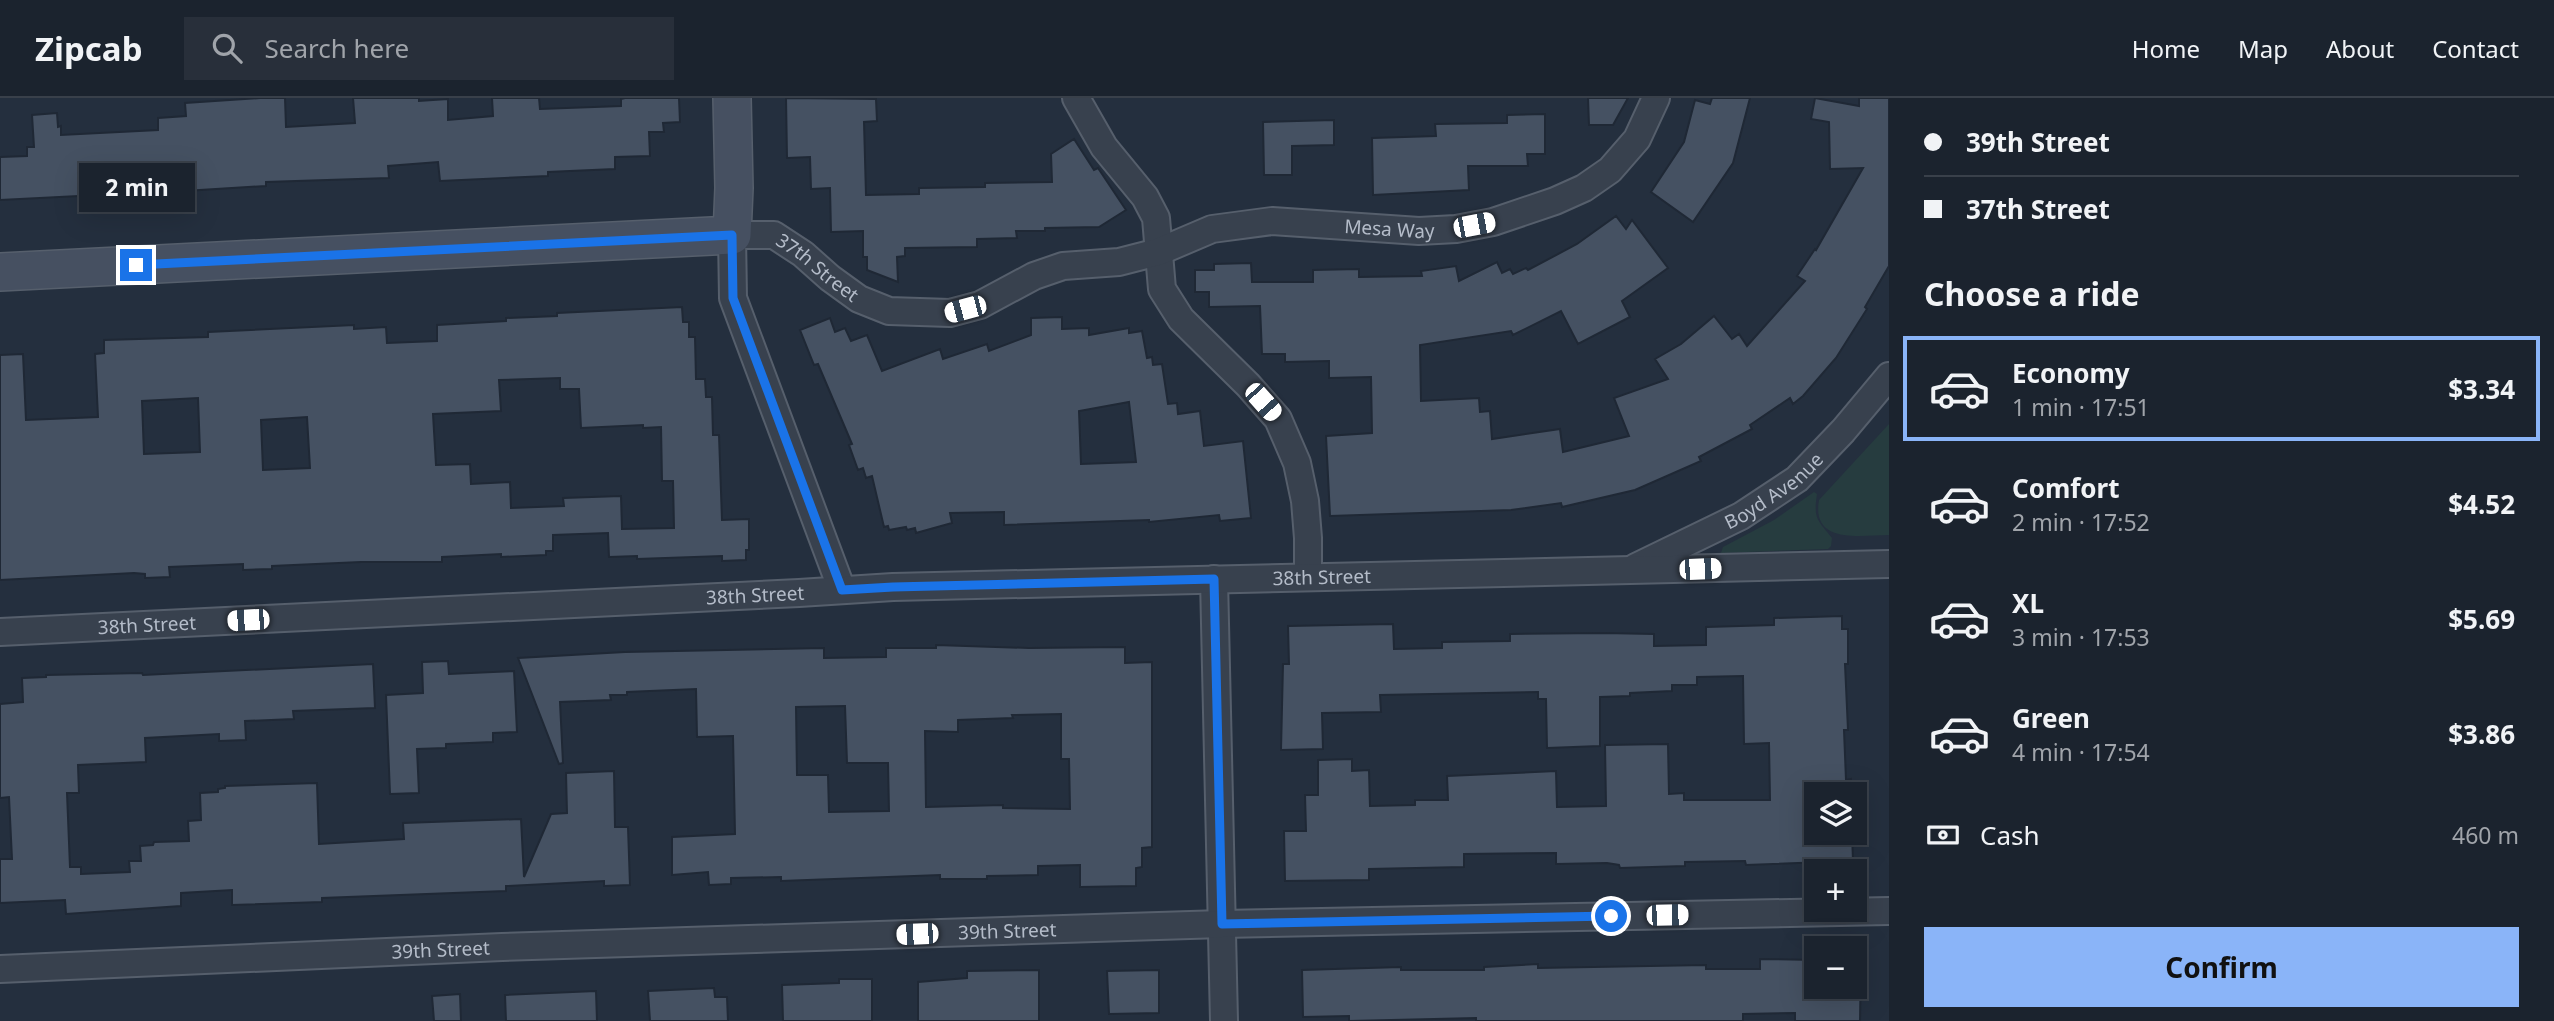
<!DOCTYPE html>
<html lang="en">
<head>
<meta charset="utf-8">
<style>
	:root { --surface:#1b232e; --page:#282f3a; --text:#f1f3f6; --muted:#a0a4aa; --line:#39404a; --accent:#8ab4f8 }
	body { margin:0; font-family:"Noto Sans",sans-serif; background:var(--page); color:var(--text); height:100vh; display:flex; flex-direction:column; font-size:26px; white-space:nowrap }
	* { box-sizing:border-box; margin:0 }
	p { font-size:23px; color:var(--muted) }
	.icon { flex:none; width:38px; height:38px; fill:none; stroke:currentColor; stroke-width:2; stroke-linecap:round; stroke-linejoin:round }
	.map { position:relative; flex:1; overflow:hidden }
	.details { display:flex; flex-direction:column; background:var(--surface); width:665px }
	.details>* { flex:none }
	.top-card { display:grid; align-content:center; height:154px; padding:0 35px; background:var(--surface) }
	.fabs { position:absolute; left:1804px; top:684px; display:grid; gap:14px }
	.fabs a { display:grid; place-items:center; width:63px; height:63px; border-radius:0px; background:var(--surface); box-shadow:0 7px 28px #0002,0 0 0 2px var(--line); font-size:35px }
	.end { position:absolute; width:32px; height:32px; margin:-16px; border:9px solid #1a73e8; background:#fff; box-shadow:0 0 0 4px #fff }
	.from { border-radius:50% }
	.bubble { position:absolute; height:49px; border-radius:0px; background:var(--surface); box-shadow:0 7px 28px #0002,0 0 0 2px var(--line); font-size:23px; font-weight:700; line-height:49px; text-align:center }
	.car { position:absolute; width:21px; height:42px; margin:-21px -10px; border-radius:9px; box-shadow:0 0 5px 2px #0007; background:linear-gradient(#fff 24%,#345 0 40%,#fff 0 76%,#345 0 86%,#fff 0) }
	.top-card b { display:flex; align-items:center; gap:24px; height:66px; font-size:26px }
	.top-card b+b { border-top:2px solid var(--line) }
	.top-card i { width:18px; height:18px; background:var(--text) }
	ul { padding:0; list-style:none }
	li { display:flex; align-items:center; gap:21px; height:105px; margin:0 14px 10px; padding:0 21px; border:4px solid transparent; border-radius:0px }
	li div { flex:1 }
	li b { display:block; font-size:26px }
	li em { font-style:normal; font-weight:700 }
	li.selected { border-color:var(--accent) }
	li>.icon { width:63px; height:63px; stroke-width:1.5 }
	h2 { padding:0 35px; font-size:32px; line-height:84px }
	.pay { display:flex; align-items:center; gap:18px; height:77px; padding:0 35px; font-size:26px }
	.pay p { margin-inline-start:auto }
	.cta { display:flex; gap:14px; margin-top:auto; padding:14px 35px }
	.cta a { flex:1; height:80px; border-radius:0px; background:var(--accent); color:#111; font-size:28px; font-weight:700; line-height:80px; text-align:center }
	header { display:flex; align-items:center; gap:42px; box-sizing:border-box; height:98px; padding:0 35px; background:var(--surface); border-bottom:2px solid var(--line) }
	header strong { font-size:33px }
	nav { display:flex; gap:38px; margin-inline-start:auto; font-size:24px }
	.search { width:490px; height:63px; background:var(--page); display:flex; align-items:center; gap:18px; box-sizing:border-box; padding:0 24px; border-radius:0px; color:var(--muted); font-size:26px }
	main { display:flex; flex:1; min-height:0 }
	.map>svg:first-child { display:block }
	.green { fill:#263c3f }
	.building { fill:#455162; stroke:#1f2835; stroke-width:2; fill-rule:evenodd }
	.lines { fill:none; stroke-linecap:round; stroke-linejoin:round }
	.street-casing { stroke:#565f6c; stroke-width:30 }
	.secondary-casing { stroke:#565f6c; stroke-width:40 }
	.street { stroke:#38414e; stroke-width:26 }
	.secondary { stroke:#465061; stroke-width:37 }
	.route { stroke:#1a73e8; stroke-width:9 }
	.labels { text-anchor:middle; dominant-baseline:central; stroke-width:5; stroke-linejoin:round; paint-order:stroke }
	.street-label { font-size:19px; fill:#b4bcc9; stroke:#1d2633 }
</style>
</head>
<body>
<header>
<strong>Zipcab</strong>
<div class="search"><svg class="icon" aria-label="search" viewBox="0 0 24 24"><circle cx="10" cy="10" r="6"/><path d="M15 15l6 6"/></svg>Search here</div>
<nav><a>Home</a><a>Map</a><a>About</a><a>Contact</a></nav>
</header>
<main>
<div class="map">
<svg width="1889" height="923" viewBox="0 0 1889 923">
	<rect width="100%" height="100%" fill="#242f3e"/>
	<!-- green -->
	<path class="green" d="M1889 326V437C1861 437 1811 447 1819 402Z
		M1814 394 1817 396C1813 422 1818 422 1832 440L1831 448 1828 451 1721 455 1723 449 1774 422Z"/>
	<!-- building -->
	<path class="building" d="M260 0H285L286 29 355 25 353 0H419V3L448 1V22L493 18 492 0H539L540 11 621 8V1L625 0H679L680 24 663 25 664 34H649L650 58 615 59V71L548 74V78L440 83 438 64 388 68 389 80 266 84V88L185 93 186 96 157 97V94L0 102V59L27 58V49H34L32 17 57 15 58 29 61 28V37L158 32V20L186 18 185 5Z
		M786 0 876 1 877 23 864 24 866 97 919 96V90L985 89V85L1052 84 1051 56 1074 41 1094 72 1098 70 1126 112 1099 129 1045 130V133H1016L1017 140 977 141V149L905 150V158L897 159 898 184 867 172V159H863V133L831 134 830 90 811 91 810 59 787 60Z
		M1588 0H1628L1613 27H1589Z
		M1712 0H1750L1733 65 1693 124 1651 94 1684 44 1695 2 1710 6Z
		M1815 0 1859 8V0H1889V168L1865 209 1867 211 1836 260 1803 298 1793 306 1790 300 1750 327 1752 331 1699 359 1701 363 1635 392 1562 409 1561 405 1511 412 1330 418 1326 338 1372 335 1371 279 1329 280V263L1285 264V256H1262L1260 208 1209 209V194H1195V172H1214V166L1251 165 1252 184H1313V172L1359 171V179L1422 178 1421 173 1456 168 1459 183 1497 164 1502 175 1510 171 1513 176 1526 170 1528 172 1577 146 1616 118 1626 131 1632 122 1668 170 1622 203 1630 219 1578 246 1561 213 1513 237 1511 233 1420 247 1421 303 1479 300 1480 314 1490 313 1492 341 1560 331 1563 354 1629 338 1614 300 1668 281 1655 261 1681 246 1714 218 1732 241 1739 236 1747 248 1805 183 1797 178 1815 151 1816 152 1863 70 1830 71 1829 24 1811 21Z
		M1545 16V56H1527L1528 68H1468L1469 92 1373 97 1372 40 1436 38 1435 26 1507 25V17Z
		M1334 22V47L1292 48V77H1264L1263 24Z
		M682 209 683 224H689V239H695L696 281H705L706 299H712L713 337H719L722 422 749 421V452H746V462L722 463V458L637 461V458L609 459 608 435 553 437V453H546V457L501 459V456L442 459V464H361L272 468V471L243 472V466L169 469 170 479 145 480V476L134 475 0 482V257L23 256 26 322 98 319 95 256 104 255V242L208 239V234L354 227V231L386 229 387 245 437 243V227L506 223V220L557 218V215ZM560 280V291H579L581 330 643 327V330L661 329 662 383H673L674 430 622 431 621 398 563 400 564 408 511 410 510 384 471 386 470 366 436 367 433 316 501 313 499 282ZM198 300 200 354 144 356 142 303ZM307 319 310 370 263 372 261 322Z
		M1062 219V231L1089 230V237L1129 230V235L1142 233 1147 260 1152 259 1153 267 1162 266 1168 306 1177 305 1178 316 1200 313 1204 348 1243 343 1251 420 1220 423 1219 417 1149 424V422L1004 427V414L950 415 952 425 916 435 915 430 907 432 906 429 889 432 888 428 884 429 872 378 866 380 863 370 858 372 849 347 852 346 818 266 814 267 800 232 830 220 835 234 845 230 851 243 867 237 882 273 940 251 943 261 987 246 989 253 1031 237V220ZM1129 304 1136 364 1081 366 1079 313Z
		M1842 518V531H1848V566H1845L1848 632H1844L1846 682 1851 681V696H1816V735H1852L1853 763 1746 767 1745 763 1685 764V768L1620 770 1619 767 1607 765 1556 766V755L1464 756V769L1369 771V782L1285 783 1284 733H1306L1305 697H1318V662L1352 661V673L1369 672 1370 708 1415 707V702H1448L1447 678 1556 673 1557 709 1606 708 1605 647 1668 646 1669 696 1684 695V702H1770L1769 645 1744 646 1743 578 1697 579V587H1672V593L1630 595V598L1600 599V648L1547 650 1546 601H1538V594L1380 597 1381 614 1322 615 1323 651 1281 652 1283 566H1289L1288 528 1393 526 1394 551 1442 550V544L1510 543V536L1604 535 1654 536V548L1706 547V529L1774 527V520Z
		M936 547 1029 550 1125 549V565L1152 564V749L1142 750V769L1136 770V788L1080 789V767L1038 768V777L987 778V781H940V777L781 783V779L731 780V786L709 787 708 774 672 777V739L735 736 733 638 697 639 696 591 627 594V597H610L611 602 560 604 563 665 559 666 518 560 625 554 824 550V560L886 559V550H936ZM845 608 847 665H888L889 713 829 714 828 677H797L796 609ZM1061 616V661H1069L1070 711 1003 710V707L926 709 925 633 958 634V622L1013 620 1012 617Z
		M448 563 449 576 514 573 517 634 493 635V644L446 646V650L417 651 419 695 390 696 386 597 423 595 422 564Z
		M373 566 375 610 293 613 294 621 245 623 246 642 219 643V636L145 640 146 664 78 667 79 695H67L70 769H81V776L130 774 129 763H141L140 748 153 747 154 744 189 743 188 723 201 722 200 695 218 694V691L225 690V688L317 685 319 746 404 741 403 725 521 721 524 779 551 716 567 715 566 675 614 673 615 729H628L630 787 604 788V783L506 788V793L322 800V804L232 807V792L181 795V808L66 816 65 802 0 805V761H12L9 699 0 700V606L23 604 22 580 46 579V577L142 575 143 577Z
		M1760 861 1816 862V889H1855V861H1861L1860 923H1795V915L1743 916V923H1476V920L1349 923V918L1303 919 1302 872 1401 869V872H1484V869L1538 866V870L1706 867V871H1760Z
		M1039 872V923H918V884L967 880V873Z
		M1159 872V915L1109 916 1107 873Z
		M839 881H872V923H783L782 887 839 885Z
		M714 890 715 899H727L728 923H650L648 893Z
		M596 893 597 923H506L505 897Z
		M460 896 461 923H434L432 898Z"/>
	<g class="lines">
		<defs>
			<g id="street">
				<path d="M1076 0 1104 49 1145 99 1156 120 1162 191 1181 221 1248 287 1278 321 1297 365 1305 403 1308 440V479"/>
				<path id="s1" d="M1636 469 1741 418 1797 381 1843 333 1889 278"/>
				<path d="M1214 481 1224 923"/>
				<path id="s2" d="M842 492 733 200 732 137H774L803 156 830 180 859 201 889 213 950 215 980 207 1034 178 1063 168 1119 164 1158 154 1212 131 1272 123 1419 133 1456 131 1493 124 1555 103 1584 90 1610 72 1637 41 1656 0"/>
				<path id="s3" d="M0 534 799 495 893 489 1889 466"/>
				<path id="s4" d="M0 871 502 849 1222 826 1889 813"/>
			</g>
			<path id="secondary" d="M0 174 732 137 734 90 732 0"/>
		</defs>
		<!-- street casing -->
		<use href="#street" class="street-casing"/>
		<!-- secondary casing -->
		<use href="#secondary" class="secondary-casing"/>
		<!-- street -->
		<use href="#street" class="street"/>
		<!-- secondary -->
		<use href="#secondary" class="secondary"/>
	</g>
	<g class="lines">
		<!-- route -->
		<path class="route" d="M136 167 732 137 733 200 842 492 893 489 1214 481 1222 826 1611 818"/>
	</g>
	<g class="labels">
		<!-- street labels -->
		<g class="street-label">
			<text stroke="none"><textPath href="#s2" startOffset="1073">Mesa Way</textPath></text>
			<text stroke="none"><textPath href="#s2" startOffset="471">37th Street</textPath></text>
			<text stroke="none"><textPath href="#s1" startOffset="158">Boyd Avenue</textPath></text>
			<text stroke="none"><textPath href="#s3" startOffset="1323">38th Street</textPath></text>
			<text stroke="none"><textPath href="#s3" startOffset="756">38th Street</textPath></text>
			<text stroke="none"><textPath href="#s3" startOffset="147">38th Street</textPath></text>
			<text stroke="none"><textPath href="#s4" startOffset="1008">39th Street</textPath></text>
			<text stroke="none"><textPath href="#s4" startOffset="441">39th Street</textPath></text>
		</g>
	</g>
</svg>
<div class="fabs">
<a><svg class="icon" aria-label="layers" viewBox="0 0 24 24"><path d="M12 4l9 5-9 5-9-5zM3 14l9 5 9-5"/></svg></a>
<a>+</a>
<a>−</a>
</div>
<i class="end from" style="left:1611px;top:818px"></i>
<i class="end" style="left:136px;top:167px"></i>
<div class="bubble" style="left:79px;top:65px;width:116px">2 min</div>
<i class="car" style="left:1474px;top:127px;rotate:79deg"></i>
<i class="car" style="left:965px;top:211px;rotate:255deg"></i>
<i class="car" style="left:1263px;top:304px;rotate:138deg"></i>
<i class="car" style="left:1700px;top:471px;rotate:88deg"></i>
<i class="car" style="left:248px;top:522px;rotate:267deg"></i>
<i class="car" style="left:1667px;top:817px;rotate:89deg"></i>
<i class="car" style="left:917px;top:836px;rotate:268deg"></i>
</div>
<section class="details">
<div class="top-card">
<b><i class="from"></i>39th Street</b>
<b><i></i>37th Street</b>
</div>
<h2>Choose a ride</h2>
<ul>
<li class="selected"><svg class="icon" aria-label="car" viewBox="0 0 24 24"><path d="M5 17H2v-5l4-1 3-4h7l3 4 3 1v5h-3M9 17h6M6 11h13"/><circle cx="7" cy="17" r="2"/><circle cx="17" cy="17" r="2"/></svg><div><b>Economy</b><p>1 min · 17:51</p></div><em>$3.34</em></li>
<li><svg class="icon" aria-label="car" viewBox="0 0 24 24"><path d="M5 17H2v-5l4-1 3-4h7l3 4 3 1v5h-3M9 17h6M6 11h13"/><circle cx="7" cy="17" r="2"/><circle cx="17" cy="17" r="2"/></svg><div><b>Comfort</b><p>2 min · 17:52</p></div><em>$4.52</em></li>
<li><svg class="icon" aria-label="car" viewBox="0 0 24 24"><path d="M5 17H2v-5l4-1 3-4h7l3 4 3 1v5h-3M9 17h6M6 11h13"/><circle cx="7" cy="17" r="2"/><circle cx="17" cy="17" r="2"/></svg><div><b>XL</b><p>3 min · 17:53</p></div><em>$5.69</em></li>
<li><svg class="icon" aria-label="car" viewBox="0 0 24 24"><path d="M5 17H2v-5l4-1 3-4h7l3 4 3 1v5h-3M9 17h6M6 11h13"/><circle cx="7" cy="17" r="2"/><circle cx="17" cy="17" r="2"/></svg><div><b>Green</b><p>4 min · 17:54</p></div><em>$3.86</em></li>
</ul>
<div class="pay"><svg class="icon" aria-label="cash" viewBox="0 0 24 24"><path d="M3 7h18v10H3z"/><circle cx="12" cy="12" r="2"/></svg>Cash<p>460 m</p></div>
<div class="cta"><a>Confirm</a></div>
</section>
</main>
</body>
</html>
